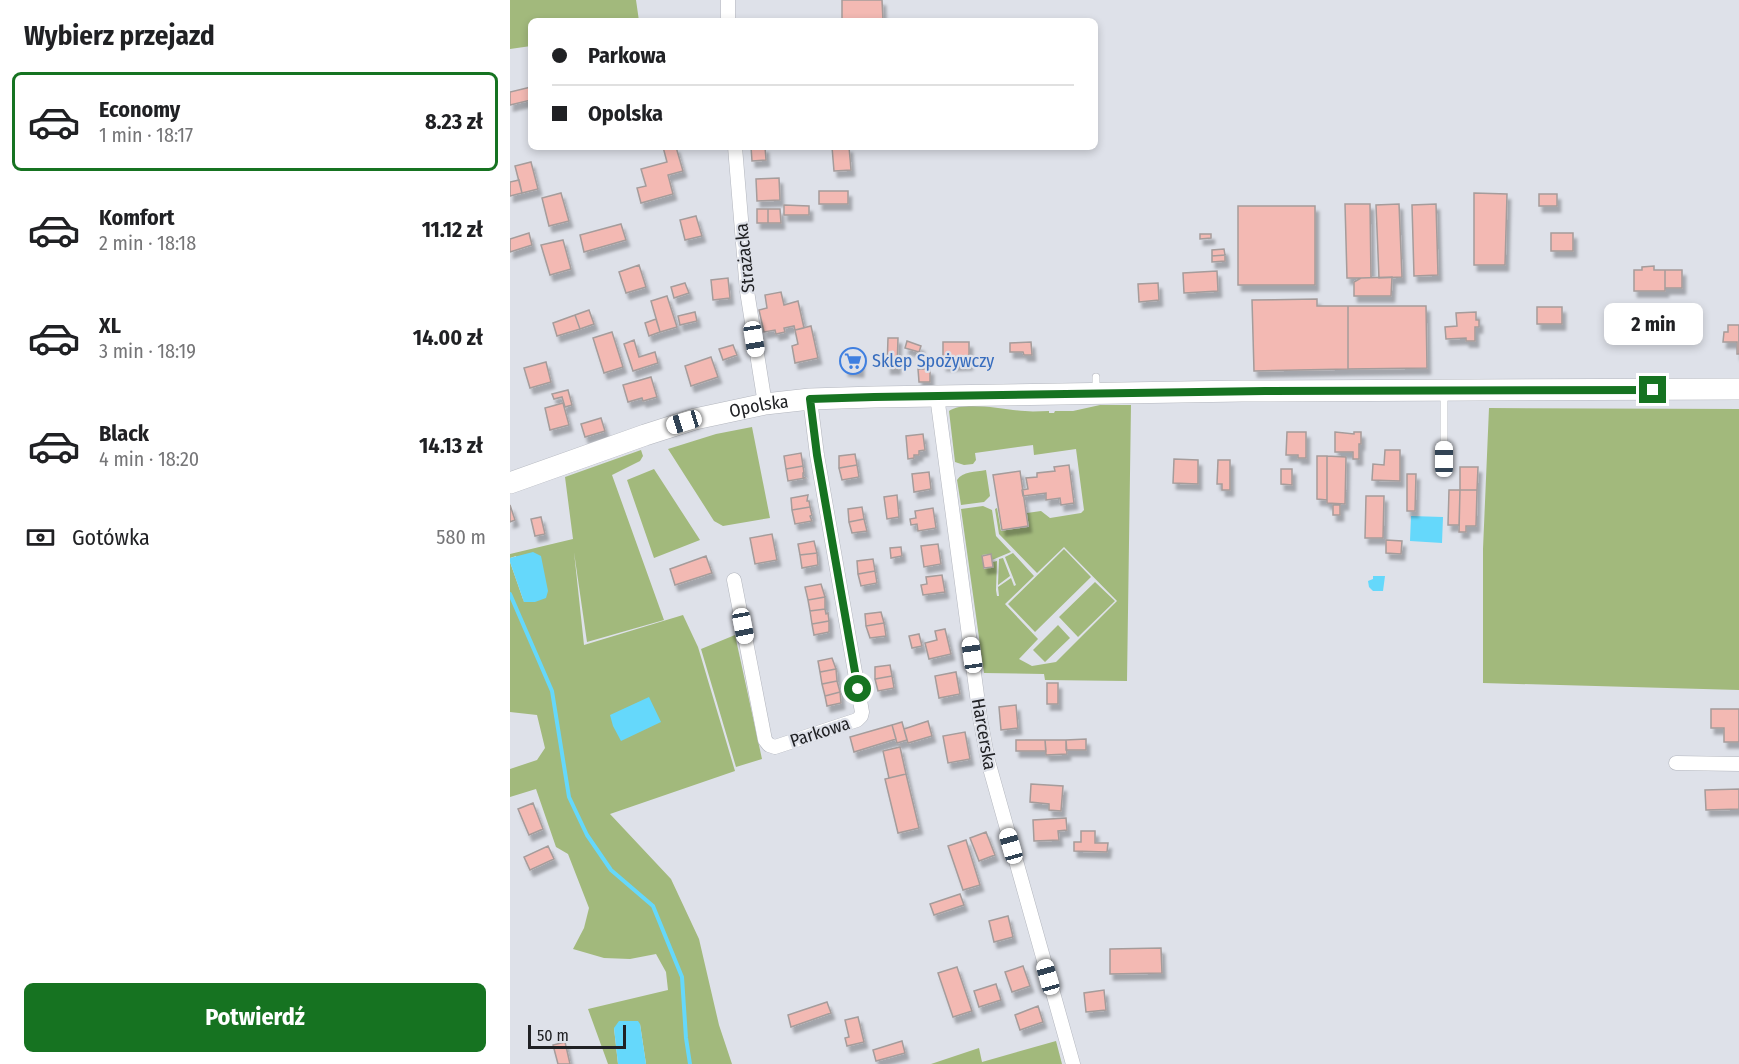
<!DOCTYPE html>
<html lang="pl">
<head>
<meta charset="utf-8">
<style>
	:root { --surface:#fff; --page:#f2f2f2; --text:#202124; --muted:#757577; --line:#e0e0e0; --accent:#167321 }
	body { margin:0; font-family:"Fira Sans Condensed",sans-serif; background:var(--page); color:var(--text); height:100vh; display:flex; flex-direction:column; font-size:22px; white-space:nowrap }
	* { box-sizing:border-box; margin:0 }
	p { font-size:20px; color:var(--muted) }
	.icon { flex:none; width:33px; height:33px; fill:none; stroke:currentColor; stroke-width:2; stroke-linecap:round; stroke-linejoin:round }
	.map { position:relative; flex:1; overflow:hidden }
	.panel { display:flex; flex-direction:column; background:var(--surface); width:510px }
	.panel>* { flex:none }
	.banner { position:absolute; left:18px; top:18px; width:570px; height:132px; border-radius:9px; box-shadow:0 3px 9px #0003; display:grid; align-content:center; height:132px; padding:0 24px; background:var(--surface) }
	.scale { position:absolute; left:18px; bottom:15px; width:98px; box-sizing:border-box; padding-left:6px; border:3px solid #202124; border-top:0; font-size:16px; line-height:21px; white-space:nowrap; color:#202124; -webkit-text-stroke:4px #dee1e9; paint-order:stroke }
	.end { position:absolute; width:27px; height:27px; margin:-14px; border:8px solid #167321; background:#fff; box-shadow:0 0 0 3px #fff }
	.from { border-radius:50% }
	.bubble { position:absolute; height:42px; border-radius:9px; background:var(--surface); box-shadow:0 3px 9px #0003; font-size:20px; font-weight:700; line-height:42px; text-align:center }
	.car { position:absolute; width:18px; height:36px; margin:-18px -9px; border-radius:8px; box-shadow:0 0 4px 2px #0007; background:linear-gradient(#fff 24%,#345 0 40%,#fff 0 76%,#345 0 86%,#fff 0) }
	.banner b { display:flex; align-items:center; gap:21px; height:57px; font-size:22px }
	.banner b+b { border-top:2px solid var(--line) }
	.banner i { width:15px; height:15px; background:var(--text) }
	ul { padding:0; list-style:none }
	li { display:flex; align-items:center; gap:18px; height:99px; margin:0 12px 9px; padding:0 12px; border:3px solid transparent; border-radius:9px }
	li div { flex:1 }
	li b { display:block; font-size:22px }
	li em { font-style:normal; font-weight:700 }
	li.selected { border-color:var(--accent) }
	li>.icon { width:54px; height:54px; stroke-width:1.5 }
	h2 { padding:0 24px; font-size:27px; line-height:72px }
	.pay { display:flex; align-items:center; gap:15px; height:66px; padding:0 24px; font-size:22px }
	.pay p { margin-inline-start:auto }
	.button { display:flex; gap:12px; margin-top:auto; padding:12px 24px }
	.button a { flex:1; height:69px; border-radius:9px; background:var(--accent); color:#fff; font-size:24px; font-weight:700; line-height:69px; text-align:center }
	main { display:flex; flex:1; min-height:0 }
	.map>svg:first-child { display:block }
	.green { fill:#a2b97c }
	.water { fill:#65d8fb }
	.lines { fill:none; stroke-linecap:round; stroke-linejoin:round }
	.stream { stroke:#65d8fb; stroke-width:4 }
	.building { fill:#f3b9b3; stroke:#a59c9b; stroke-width:1.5; filter:url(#shadow) }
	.lane-casing { stroke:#b3b6be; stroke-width:8 }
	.street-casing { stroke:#b3b6be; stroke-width:15 }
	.primary-casing { stroke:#b3b6be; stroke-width:22 }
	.lane { stroke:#fff; stroke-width:7 }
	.street { stroke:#fff; stroke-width:14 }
	.primary { stroke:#fff; stroke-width:21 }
	.route { stroke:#167321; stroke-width:8 }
	.labels { text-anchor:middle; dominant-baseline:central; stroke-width:4.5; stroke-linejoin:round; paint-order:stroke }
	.street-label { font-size:18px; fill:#202124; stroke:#dee1e9 }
	.shop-label { font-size:18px; fill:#366cbe; stroke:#dee1e9; text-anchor:start }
</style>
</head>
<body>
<main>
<section class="panel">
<h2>Wybierz przejazd</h2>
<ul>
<li class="selected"><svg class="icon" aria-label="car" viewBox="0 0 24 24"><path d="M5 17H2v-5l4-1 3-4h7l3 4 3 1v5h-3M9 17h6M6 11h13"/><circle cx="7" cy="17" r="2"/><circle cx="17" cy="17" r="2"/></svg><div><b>Economy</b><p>1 min · 18:17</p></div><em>8.23 zł</em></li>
<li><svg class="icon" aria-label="car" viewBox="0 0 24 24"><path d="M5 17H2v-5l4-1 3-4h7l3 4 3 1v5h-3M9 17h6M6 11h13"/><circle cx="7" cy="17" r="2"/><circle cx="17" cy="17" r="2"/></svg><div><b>Komfort</b><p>2 min · 18:18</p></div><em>11.12 zł</em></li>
<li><svg class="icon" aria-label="car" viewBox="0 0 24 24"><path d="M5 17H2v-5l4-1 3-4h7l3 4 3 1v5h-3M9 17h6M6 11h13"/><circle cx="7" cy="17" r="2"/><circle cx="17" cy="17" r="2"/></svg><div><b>XL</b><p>3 min · 18:19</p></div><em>14.00 zł</em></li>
<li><svg class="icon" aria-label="car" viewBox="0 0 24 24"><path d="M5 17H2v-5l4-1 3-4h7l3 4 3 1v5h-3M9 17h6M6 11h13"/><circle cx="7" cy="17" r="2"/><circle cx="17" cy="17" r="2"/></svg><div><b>Black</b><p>4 min · 18:20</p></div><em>14.13 zł</em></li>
</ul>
<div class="pay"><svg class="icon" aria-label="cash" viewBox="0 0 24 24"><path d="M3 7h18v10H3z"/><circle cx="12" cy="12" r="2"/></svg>Gotówka<p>580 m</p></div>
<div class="button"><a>Potwierdź</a></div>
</section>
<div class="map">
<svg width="1229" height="1064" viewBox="0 0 1229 1064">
	<defs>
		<filter id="shadow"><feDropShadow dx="3.5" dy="6" stdDeviation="1.5" flood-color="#0004"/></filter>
	</defs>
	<rect width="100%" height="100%" fill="#dee1e9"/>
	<!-- green -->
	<path class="green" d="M0 0H126L129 21H21V46L0 49Z
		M590 405H621L617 681 535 680 534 674 474 673 451 509 473 506 482 510 486 536 501 552 482 560 481 554 472 555 474 569 483 567V562L487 561 486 590 487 596H489L488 587 501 578 504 586 506 585 495 557 503 553 524 576 495 604 528 639 509 659 522 666 546 662 607 601 554 547 527 573 489 534 485 509 487 508 491 531 519 527 517 513 531 511 540 518 571 513 574 510 566 449 524 455 523 445 465 453 466 460 463 464 454 465 445 462 439 411C454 400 496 410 515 411 523 412 531 411 539 411V413H544L545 411H563Z
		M979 408 1229 409V690L973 683V549Z
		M242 427 260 518 213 526 204 521 158 449 206 434Z
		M131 450 133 456 130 461 102 475 154 620 77 642 64 552 74 645 173 615 188 647 225 771 100 814 161 879 189 939 209 1025 222 1064H136L130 1024 104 1028 108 1064H98L78 1009 158 990 156 972 146 954 120 959 94 958 63 949 74 928 79 908 58 854 46 847 26 789 0 797V769L27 760 35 748 27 715 0 712V562L14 602 6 556 0 558V554L63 539 55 477Z
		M144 469 190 540 144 558 117 480Z
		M476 470 480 496 474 502 451 505 447 480C453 471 465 472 476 470Z
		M554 549 581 577 525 632 498 604Z
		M493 558 500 576 488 585 489 559Z
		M585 582 605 601 568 637 549 617Z
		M548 625 560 638 535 662 523 650Z
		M225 635 252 759 226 767 191 649Z
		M546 1041 552 1064H421L469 1048 472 1062Z"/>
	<!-- water -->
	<path class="water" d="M901 516 933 517 932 543 900 541Z
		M23 552 31 556 38 591 36 598 25 602H14L0 562V558Z
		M863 576H875L873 591H863L859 587 858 581 863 579Z
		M139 697 151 722 111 741 103 726 100 715Z
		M109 1021H128L130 1024 136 1064H108L104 1028Z"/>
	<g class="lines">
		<!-- stream -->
		<path class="stream" d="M0 594 42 691 59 797 77 835 101 870 143 906 172 977 176 1038 180 1064"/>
	</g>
	<!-- building -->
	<path class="building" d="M332 0H372L373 21H332Z
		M21 87V100L0 105V92Z
		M153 147H166L173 171 158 175 163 194 131 203 127 188 136 186 131 169 157 162Z
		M241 147H255L256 160 242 161Z
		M322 147H339L341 170 324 171Z
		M21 162 28 189 12 193 5 166Z
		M269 178 270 200 247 201 246 179Z
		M9 180 12 193 0 196V182Z
		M309 191H338V204H309Z
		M51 193 59 221 39 226 32 198Z
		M964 193 997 194 995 265H964Z
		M1029 194H1047V206H1029Z
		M835 204H860L861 278H837Z
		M889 204 892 277 869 278 866 205Z
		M926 204 928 275 904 276 902 205Z
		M274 205 299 206V215H274Z
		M728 206H805V285H728Z
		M247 209H258V223H247Z
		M258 209H270L271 223H258Z
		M186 216 192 236 175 240 170 220Z
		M111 224 116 240 74 252 70 235Z
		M19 233 22 245 0 252V239Z
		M1041 233H1063V251H1041Z
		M690 234H701V238L690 239Z
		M53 240 61 269 40 275 31 245Z
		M714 249 715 255 702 256V250Z
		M715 255V261L702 262V256Z
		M129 265 136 287 116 293 109 272Z
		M1144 266V270H1155V291H1124V270H1132V267Z
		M1155 270H1172V288H1155Z
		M707 271 708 291 674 293 673 273Z
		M882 277 881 296H844V282L851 278Z
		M218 278 220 298 203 300 201 280Z
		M175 283 179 293 164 298 161 287Z
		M648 283 649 300 629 302 628 284Z
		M271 292 274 305 288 301 294 328 285 330 284 326 274 328 275 332 266 334 265 330 254 332 249 310 257 308 255 295Z
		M157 296 167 327 150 332 141 301Z
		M807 299V306H838V369L744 371 742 300Z
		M838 306H916L917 368 838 369Z
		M1027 307H1052V324H1027Z
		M79 310 84 324 70 329 65 315Z
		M185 312 187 321 170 325 168 316Z
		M966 312V320H969V327H965V341H956V338L936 339 935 327 947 326 946 313Z
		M65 315 70 329 47 336 43 323Z
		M146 319 150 332 139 336 135 323Z
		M1218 325H1229V354H1227V342H1213L1214 332H1218Z
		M301 326 308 358 285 363 282 346 288 344 285 330Z
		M102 332 113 367 94 373 83 338Z
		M378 338H388L387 368H377Z
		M124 340 129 357 145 352 148 363 123 371 114 344Z
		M397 341 411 346 409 352 395 348Z
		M433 342H459V364L433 365Z
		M521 342 522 355H514L513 352H500V343Z
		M223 345 227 355 213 360 209 349Z
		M335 351 351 352 350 371 335 370Z
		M201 357 208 377 181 386 175 366Z
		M36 362 41 382 20 388 14 368Z
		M408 369H420V382H409Z
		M141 377 147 397 133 401 132 398 118 402 113 385Z
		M58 390 62 405 55 407 52 397 44 399 42 394Z
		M53 403 59 425 40 430 35 408Z
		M91 418 95 431 75 437 71 424Z
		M777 432H796V458H788V455H776Z
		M825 432 844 434V432H851V444H849V459H843V452H825Z
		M413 434 415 450 409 451V455H404V458L398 459 396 436Z
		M875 450H890V481L862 480 863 464 874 465Z
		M291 453 293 466 276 469 274 456Z
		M345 454 347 465 329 468V456Z
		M807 456H817V500L807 499Z
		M817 456 836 457 835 504 817 503Z
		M664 459 688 460V484L663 483Z
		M708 460H720V490H712V484H707Z
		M347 465 349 477 332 480 329 468Z
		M559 465 564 503 551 505 550 498 536 500V493L513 496 512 490 518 489 516 478 527 477V473L545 471 544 467Z
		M293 466 294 473H293V477L295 478 278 481 276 469Z
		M950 467H968L967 490H950Z
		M771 469H782V485L771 484Z
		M510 471 518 526 492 530 483 475Z
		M419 472 421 489 404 492 402 474Z
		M897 474H906L905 511H897Z
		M939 490H950L949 525H938Z
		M950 490H967L966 526H956V532H949Z
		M298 495 297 501H299L300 507 282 510 281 498Z
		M387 495 389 517 377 519 374 497Z
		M856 496H874L873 538H855Z
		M0 505 5 520 0 522Z
		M823 505H830V515H823Z
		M300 507 302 515 300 516 302 521 285 524 282 510Z
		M352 507 354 519 339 522 338 509Z
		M423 508 426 528 408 531 407 524 401 525 400 519 406 518 405 511Z
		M31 517 35 534 25 536 21 519Z
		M354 519 357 531 342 533 339 522Z
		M262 534 267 560 245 564 240 538Z
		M876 540 892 541 891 554 876 553Z
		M304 541 307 553 290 555 288 544Z
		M428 544 431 564 414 567 411 546Z
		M391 547 392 556 381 558 380 548Z
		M307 553 308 565 292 568 290 555Z
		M481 554 483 567 474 568 472 556Z
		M196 556 202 573 165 585 160 569Z
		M363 559 365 571 348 574 347 561Z
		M365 571 367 583 351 586 348 574Z
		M432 575 435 592 413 595 411 585 417 584 416 577Z
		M311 584 315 597 298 600 295 587Z
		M315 597V609L300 611 298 600Z
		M315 609 316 614 318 613 319 621 302 624 300 611Z
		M371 612 374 623 356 626 355 614Z
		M319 621V632L304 635 302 624Z
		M374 623 376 636 360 638 356 626Z
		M435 629 441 654 419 659 415 643 427 640 425 631Z
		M409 634 412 646 402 648 399 636Z
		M322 658 326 669 310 672 308 661Z
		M380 665 382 676 365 679V667Z
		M326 669 327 681 312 684 310 672Z
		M446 672 450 694 429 698 425 676Z
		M382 676 384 688 368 691 365 679Z
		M327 681 330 692 315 696 312 684Z
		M537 683H548V704H537Z
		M330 692 331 703 317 706 315 696Z
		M506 705 508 728 491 730 489 707Z
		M1201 709H1229V742H1214V728H1201Z
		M418 721 422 736 398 743 394 729Z
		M392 722 397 740 387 743 382 725Z
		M382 725 386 739 344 752 340 737Z
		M455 732 460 759 438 763 433 736Z
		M576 739V750H556V740Z
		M506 740H535L536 751H506Z
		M535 740H556L557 754 536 755Z
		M390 747 396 774 379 778 373 751Z
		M396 774 409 828 388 833 375 779Z
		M521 784 553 786 551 811 539 810V804L520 802Z
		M1229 789V809L1196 810 1195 790Z
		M23 803 33 829 19 835 8 809Z
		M556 818 557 830 548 831 549 840 524 841 523 820Z
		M571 831H585V843H598L597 852 564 851V842H571Z
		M476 832 485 855 469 861 460 838Z
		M456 840 470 885 453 890 438 846Z
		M38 846 44 859 20 870 14 857Z
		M450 894 454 905 424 915 420 904Z
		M498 916 503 937 484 942 479 921Z
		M651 948 652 973 600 974V949Z
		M513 966 520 986 502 992 495 972Z
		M447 967 462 1011 443 1017 428 973Z
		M486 984 491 1000 469 1007 464 991Z
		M594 990 596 1010 576 1012 574 993Z
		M317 1002 321 1013 281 1027 278 1015Z
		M528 1006 533 1022 510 1030 505 1015Z
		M348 1017 354 1042 337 1046 335 1038 339 1037 335 1020Z
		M392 1041 395 1053 366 1061 363 1050Z
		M55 1042 60 1064H48L43 1045Z"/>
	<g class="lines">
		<defs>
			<path id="lane" d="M586 377V391
				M934 459V393"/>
			<path id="street" d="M218 21V0
				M225 147 237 291 255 404
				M427 396 470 718 478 761 563 1064
				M224 580 255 740 259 745 265 747 347 720 351 716 352 712 307 455 300 399
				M1166 763 1229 764"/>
			<g id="primary">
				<path id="s1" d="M0 483 135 435 185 419 255 404 300 399 364 397 732 391 1229 389"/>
			</g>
		</defs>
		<!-- lane casing -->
		<use href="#lane" class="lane-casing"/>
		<!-- street casing -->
		<use href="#street" class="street-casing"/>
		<!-- primary casing -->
		<use href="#primary" class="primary-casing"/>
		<!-- lane -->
		<use href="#lane" class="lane"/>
		<!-- street -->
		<use href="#street" class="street"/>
		<!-- primary -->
		<use href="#primary" class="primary"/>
	</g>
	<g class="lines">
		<!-- route -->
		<path class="route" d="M348 689 307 455 300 399 364 397 755 391 1143 390"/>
	</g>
	<!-- icons -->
	<defs>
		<symbol id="supermarket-ring" viewBox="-11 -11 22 22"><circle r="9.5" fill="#dee1e9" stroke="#3f7fe0" stroke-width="1.5"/><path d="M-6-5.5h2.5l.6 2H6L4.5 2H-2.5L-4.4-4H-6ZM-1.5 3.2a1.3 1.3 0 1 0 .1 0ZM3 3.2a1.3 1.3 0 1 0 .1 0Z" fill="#3f7fe0"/></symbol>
	</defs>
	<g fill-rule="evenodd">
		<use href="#supermarket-ring" x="328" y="346" width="30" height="30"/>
	</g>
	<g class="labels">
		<!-- street labels -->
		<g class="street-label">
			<text transform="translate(235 258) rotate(-96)">Strażacka</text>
			<text stroke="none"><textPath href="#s1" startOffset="261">Opolska</textPath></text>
			<text transform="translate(310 732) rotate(-18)">Parkowa</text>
			<text transform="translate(474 734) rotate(80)">Harcerska</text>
		</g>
		<!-- shop labels -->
		<g class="shop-label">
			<text x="362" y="361">Sklep Spożywczy</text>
		</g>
	</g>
</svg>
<div class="scale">50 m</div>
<i class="end from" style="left:348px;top:689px"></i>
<i class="end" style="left:1143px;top:390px"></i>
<div class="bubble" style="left:1094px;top:303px;width:99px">2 min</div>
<i class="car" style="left:244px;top:339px;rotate:171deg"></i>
<i class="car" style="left:174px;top:422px;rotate:253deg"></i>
<i class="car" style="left:934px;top:459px;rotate:0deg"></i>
<i class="car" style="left:233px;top:626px;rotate:169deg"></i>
<i class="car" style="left:462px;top:655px;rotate:352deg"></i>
<i class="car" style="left:501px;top:846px;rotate:344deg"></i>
<i class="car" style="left:538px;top:977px;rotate:344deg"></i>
<div class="banner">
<b><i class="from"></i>Parkowa</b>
<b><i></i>Opolska</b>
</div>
</div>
</main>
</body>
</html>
